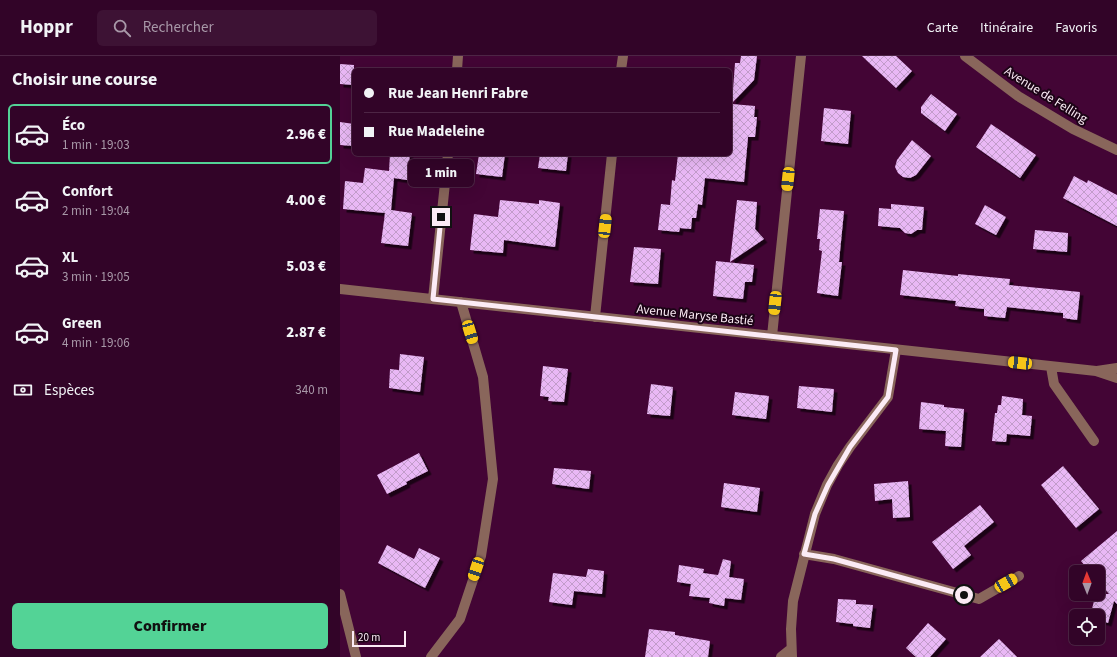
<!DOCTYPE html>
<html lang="fr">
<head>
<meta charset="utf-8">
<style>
	:root { --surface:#320428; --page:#3d1234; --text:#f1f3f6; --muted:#a898a8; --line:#4d2545; --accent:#53d396 }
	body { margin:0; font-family:"Source Sans 3",sans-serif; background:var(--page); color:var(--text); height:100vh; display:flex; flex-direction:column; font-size:15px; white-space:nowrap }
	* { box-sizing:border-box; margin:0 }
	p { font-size:13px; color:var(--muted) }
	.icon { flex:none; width:22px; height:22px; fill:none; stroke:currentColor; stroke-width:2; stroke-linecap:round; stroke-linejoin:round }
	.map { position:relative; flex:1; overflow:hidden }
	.sheet { display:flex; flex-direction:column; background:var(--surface); width:340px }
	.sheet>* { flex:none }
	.hud { position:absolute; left:12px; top:12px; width:380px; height:88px; border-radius:6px; box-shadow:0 4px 16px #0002,0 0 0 1px var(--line); display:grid; align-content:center; height:88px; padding:0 12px; background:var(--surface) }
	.needle { width:26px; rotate:359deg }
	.tools { position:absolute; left:729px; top:509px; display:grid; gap:8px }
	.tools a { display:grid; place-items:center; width:36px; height:36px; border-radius:6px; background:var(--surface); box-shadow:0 4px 16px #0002,0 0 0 1px var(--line); font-size:20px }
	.scale { position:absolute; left:12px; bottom:10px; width:54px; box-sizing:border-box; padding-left:4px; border:2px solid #fbebf5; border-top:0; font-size:11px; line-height:14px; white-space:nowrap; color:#fbebf5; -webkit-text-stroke:3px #1c0416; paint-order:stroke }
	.end { position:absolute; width:18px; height:18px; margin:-9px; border:5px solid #fbebf5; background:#111; box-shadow:0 0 0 2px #111 }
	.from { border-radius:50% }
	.bubble { position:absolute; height:28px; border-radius:6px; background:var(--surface); box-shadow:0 4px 16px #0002,0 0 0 1px var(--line); font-size:13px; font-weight:800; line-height:28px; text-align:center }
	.car { position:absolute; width:12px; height:24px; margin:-12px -6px; border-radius:5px; box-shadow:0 0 3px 1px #0007; background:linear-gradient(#f5c518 24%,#345 0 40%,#f5c518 0 76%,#345 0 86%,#f5c518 0) }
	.hud b { display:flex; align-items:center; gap:14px; height:38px; font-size:15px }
	.hud b+b { border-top:1px solid var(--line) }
	.hud i { width:10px; height:10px; background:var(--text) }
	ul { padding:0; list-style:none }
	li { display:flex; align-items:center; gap:12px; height:60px; margin:0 8px 6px; padding:0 4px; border:2px solid transparent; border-radius:6px }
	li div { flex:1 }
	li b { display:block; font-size:15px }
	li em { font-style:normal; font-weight:800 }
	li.selected { border-color:var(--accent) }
	li>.icon { width:36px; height:36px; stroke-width:1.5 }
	h2 { padding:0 12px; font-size:18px; line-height:48px }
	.pay { display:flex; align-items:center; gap:10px; height:44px; padding:0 12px; font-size:15px }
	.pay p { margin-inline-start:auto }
	.action { display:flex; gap:8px; margin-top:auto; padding:8px 12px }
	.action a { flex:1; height:46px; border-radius:6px; background:var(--accent); color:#111; font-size:16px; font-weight:800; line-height:46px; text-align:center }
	header { display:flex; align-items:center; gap:24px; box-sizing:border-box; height:56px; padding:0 20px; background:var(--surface); border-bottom:1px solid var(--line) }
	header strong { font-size:19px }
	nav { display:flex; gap:22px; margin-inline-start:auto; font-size:14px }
	.search { width:280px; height:36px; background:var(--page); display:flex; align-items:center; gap:10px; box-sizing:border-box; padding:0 14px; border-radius:6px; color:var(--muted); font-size:15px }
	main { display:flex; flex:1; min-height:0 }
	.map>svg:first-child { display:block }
	.building { fill:url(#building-cross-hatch); filter:url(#shadow) }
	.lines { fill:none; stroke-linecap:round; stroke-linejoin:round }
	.minor { stroke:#89665b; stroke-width:10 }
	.route { stroke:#fbebf5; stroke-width:5 }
	.labels { text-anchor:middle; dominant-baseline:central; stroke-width:4; stroke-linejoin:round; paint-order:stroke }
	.street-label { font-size:13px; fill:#fbebf5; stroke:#1c0416 }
</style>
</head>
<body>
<header>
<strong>Hoppr</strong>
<div class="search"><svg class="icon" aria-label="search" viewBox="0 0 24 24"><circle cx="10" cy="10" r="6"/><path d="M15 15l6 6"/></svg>Rechercher</div>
<nav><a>Carte</a><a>Itinéraire</a><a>Favoris</a></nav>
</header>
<main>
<section class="sheet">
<h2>Choisir une course</h2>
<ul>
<li class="selected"><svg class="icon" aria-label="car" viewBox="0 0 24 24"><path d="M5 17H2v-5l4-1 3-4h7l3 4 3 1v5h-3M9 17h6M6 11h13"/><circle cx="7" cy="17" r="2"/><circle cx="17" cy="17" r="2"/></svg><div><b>Éco</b><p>1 min · 19:03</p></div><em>2.96 €</em></li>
<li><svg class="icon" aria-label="car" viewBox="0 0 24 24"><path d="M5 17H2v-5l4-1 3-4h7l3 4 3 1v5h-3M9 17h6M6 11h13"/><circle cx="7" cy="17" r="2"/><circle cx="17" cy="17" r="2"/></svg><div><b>Confort</b><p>2 min · 19:04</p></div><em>4.00 €</em></li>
<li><svg class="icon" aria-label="car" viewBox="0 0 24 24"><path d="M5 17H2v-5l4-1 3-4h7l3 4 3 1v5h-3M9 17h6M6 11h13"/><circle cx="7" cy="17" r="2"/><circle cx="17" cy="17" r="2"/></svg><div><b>XL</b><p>3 min · 19:05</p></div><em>5.03 €</em></li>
<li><svg class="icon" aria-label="car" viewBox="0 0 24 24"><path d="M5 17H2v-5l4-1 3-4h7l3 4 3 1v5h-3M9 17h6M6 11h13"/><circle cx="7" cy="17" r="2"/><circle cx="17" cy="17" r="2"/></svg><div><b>Green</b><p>4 min · 19:06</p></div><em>2.87 €</em></li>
</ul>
<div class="pay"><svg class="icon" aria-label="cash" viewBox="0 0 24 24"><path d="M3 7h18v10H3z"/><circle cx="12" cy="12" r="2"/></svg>Espèces<p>340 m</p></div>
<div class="action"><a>Confirmer</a></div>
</section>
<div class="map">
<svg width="777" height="601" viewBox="0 0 777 601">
	<defs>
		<pattern id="building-cross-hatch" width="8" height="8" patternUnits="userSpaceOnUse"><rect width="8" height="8" fill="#e9b8f5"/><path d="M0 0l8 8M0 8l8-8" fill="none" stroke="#c29cca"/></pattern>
		<filter id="shadow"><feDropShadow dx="3.5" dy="3.5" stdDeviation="0" flood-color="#0009"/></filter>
	</defs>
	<rect width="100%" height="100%" fill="#430535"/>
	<!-- building -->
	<path class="building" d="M401 0H417L414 24 392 47 395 7H400Z
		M522 0H556L572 15 556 32Z
		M0 8 14 9V29L0 28Z
		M591 38 617 58 605 75 581 57V51Z
		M392 48 415 50 414 61H417L415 81H408L404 126 365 122 362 149 358 148 356 162H352L351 173 340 172 339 176 318 174 321 148 330 149 332 124 335 125 338 98H390V64Z
		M484 52 511 55 508 88 481 85Z
		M0 66 14 68V90L0 89Z
		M651 68 696 99 680 122 636 91Z
		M572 84 591 100 576 119 570 122 563 121 558 117 555 111 557 104Z
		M50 98H70L67 124 54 122 51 154 72 157 68 190 41 187 45 157 3 153 5 125 23 127 25 112 49 115Z
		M139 98H165L162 121 136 118Z
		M200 98H228L226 115 198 112Z
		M734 120 747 127 748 124 777 139V170L723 142Z
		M160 144 199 148V144L220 147 215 191 164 184 163 197 130 194 134 158 158 161Z
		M397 144 417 146 415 173 424 183 390 206Z
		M551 148 584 151 582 174H577L571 178 565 177 560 172 538 170 539 152 551 153Z
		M645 149 666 161 656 179 635 168Z
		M480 153 504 155 499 206H502L498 240 477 237 482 195 479 194 480 183H477Z
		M695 174 728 177 727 196 693 193Z
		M294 191 321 193 318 228 290 226Z
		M376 205 414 209 412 226H405L403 243 373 240Z
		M563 214 618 220V218L670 223 669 229 740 236 737 264 723 262V257L667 251 665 262 644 260V253L615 250 616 245 560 239Z
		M60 298 84 301 80 336 49 332 50 313 59 314Z
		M203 310 228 313 224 346 208 345 209 341 200 340Z
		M311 328 333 331 330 360 307 358Z
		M459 330 494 333 492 356 457 352Z
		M395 336 429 340 426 363 392 359Z
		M662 340 683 343 682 359 692 360 690 380 667 378 666 386 652 385 655 357H657L658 349H661Z
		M581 346 604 349V351L624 353 621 391 605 390 606 375 579 373Z
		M79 397 88 415 66 426 67 428 47 438 37 419Z
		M723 410 759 453 736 472 701 429Z
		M214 412 251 415 249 433 212 428Z
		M568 425 570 461 553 462 552 443 535 445 534 428Z
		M384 427 420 432 417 456 381 451Z
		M640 449 654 466 624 490 631 499 613 513 592 486Z
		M777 475V548L774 545 768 567 758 564V560H750L756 538H769L758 525V516H750L741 505Z
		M47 489 74 503 79 492 100 502 85 532 38 507Z
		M383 503 391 505 389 521 404 523 401 544 385 542 384 550 369 547 370 542 349 540 351 528 337 526 339 509 364 513 363 517 378 519Z
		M248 513 264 515 262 538 234 535 232 549 209 546 213 517 246 521Z
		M498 543 516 544V548L533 549 530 572 513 570V568L496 566Z
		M588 567 606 583 590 601H576L566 592Z
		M309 573 335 576V579L370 585 368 601H305Z
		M659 583 677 601H640Z"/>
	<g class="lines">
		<!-- minor -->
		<path class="minor" d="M625 0 678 40 733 73 777 94
			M117 14 118 0
			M281 14 283 0
			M0 233 756 315 777 322
			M93 243 108 98
			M255 261 272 98
			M432 280 461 0
			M711 311 714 328 754 385
			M757 315 777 312
			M464 498 494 503 639 543 679 520
			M0 538 16 601
			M91 601 120 563 141 500 153 423 143 321 121 246
			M441 601 451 593
			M452 601 451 573 453 545 475 458 487 429 498 409 510 391 548 341 556 294"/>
	</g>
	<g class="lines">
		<!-- route -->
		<path class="route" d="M101 161 93 243 556 294 548 341 510 391 488 429 475 458 464 498 494 503 624 539"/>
	</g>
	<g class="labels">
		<!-- street labels -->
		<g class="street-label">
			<text transform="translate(706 39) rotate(32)">Avenue de Felling</text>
			<text transform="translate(355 259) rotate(6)">Avenue Maryse Bastié</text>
		</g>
	</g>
</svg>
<div class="tools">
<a><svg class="needle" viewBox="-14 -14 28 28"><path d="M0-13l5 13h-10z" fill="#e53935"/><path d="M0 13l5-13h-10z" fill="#a898a8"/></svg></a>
<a><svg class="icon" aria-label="locate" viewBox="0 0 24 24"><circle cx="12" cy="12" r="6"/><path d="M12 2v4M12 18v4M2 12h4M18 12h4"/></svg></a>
</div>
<div class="scale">20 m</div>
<i class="end from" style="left:624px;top:539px"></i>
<i class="end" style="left:101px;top:161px"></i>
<div class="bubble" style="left:68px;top:103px;width:66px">1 min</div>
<i class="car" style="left:448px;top:123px;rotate:186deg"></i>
<i class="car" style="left:265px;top:170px;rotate:6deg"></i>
<i class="car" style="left:435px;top:247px;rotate:186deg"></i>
<i class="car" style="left:130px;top:276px;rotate:163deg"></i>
<i class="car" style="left:680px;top:307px;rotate:276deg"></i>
<i class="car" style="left:136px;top:513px;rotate:198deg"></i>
<i class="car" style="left:666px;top:527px;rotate:60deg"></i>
<div class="hud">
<b><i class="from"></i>Rue Jean Henri Fabre</b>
<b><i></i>Rue Madeleine</b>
</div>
</div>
</main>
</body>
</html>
